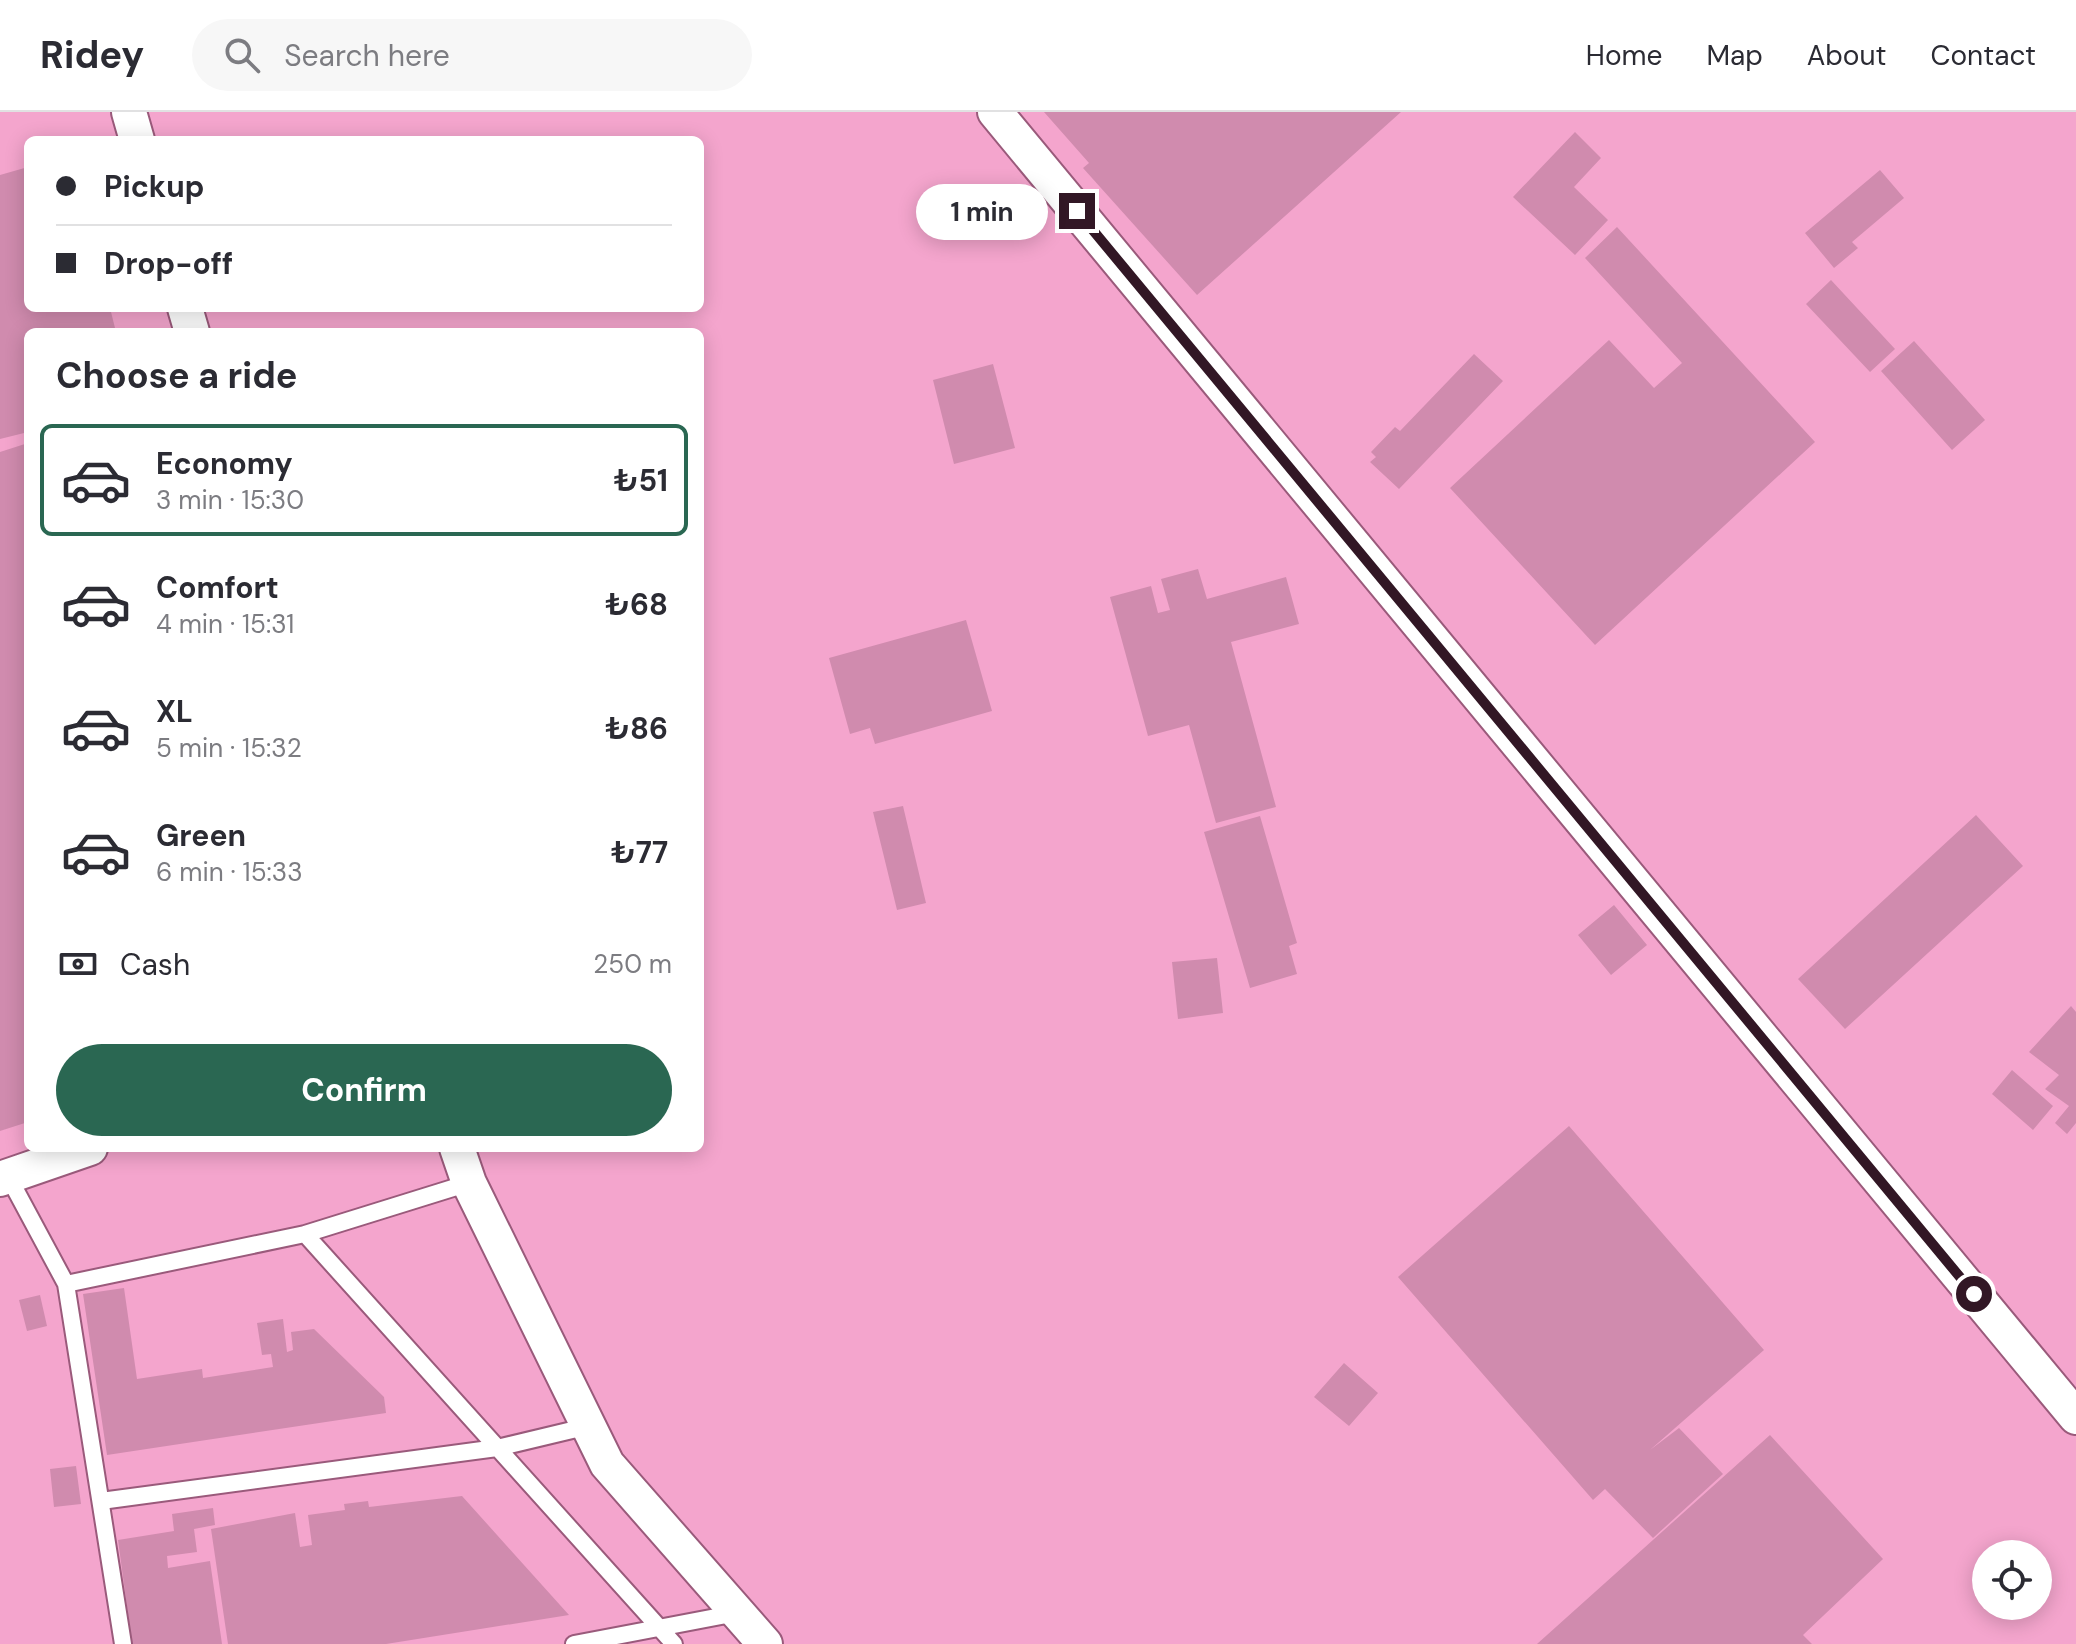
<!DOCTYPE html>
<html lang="en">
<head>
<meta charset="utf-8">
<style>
	:root { --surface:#fff; --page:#f7f7f7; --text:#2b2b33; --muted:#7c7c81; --line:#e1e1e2; --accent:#2a6752 }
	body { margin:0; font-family:"DM Sans",sans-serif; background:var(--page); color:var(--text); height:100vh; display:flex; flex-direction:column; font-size:30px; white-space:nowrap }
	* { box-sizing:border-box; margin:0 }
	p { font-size:26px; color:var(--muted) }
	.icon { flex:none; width:44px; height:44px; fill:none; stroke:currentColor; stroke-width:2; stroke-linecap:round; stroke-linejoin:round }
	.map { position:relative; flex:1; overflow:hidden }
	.details { position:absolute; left:24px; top:216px; width:680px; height:824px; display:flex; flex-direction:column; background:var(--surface); border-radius:12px; box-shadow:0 4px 20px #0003 }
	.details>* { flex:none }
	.top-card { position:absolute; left:24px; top:24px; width:680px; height:176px; border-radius:12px; box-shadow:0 4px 20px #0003; display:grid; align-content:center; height:176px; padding:0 32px; background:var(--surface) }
	.tools { position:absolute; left:1972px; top:1428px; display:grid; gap:16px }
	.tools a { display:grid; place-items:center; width:80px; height:80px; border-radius:50%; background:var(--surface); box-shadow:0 4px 20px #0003; font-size:40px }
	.end { position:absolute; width:36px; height:36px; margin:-18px; border:10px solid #321725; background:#fff; box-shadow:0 0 0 4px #fff }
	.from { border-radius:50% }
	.bubble { position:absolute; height:56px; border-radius:28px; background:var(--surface); box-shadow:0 4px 20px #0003; font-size:26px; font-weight:700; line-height:56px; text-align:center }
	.top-card b { display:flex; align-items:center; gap:28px; height:76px; font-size:30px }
	.top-card b+b { border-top:2px solid var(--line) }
	.top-card i { width:20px; height:20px; background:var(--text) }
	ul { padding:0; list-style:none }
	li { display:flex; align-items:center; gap:24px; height:112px; margin:0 16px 12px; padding:0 16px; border:4px solid transparent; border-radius:12px }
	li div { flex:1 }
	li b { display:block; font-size:30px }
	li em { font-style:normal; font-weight:700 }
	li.selected { border-color:var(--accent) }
	li>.icon { width:72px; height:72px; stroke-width:1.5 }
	h2 { padding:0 32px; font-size:36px; line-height:96px }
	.pay { display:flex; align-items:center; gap:20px; height:88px; padding:0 32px; font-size:30px }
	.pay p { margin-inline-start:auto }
	.primary-button { display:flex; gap:16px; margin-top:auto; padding:16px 32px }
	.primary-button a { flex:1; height:92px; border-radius:48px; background:var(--accent); color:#fff; font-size:32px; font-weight:700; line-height:92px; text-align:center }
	header { display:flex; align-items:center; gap:48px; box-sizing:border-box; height:112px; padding:0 40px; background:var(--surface); border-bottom:2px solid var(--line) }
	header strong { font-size:38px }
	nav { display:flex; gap:44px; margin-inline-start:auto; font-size:28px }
	.search { width:560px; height:72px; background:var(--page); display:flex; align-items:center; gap:20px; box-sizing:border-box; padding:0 28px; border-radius:44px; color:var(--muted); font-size:30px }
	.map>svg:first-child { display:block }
	.built { fill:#f4a5cd; fill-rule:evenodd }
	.building { fill:#d08bae }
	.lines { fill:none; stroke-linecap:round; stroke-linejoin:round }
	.lane-casing { stroke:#9a5a7b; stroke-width:20 }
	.street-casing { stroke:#9a5a7b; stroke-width:38 }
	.lane { stroke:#fff; stroke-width:16 }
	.street { stroke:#fff; stroke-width:34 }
	.route { stroke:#321725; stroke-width:10 }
</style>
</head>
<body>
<header>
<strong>Ridey</strong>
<div class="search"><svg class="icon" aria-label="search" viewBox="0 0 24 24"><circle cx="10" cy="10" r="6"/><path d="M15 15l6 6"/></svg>Search here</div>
<nav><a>Home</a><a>Map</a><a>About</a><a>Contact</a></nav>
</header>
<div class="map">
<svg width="2076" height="1532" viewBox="0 0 2076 1532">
	<rect width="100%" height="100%" fill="#fcb3d7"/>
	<!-- built -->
	<path class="built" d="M0 0H2076V1532H0ZM28 28H700V196H28ZM28 220H700V1036H28ZM1986 1442H2038V1494H1986Z"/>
	<!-- building -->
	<path class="building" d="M1044 0H1401L1197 183 1083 56 1089 51Z
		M1575 20 1601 46 1574 75 1608 108 1575 143 1513 85Z
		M28 55V196H110L116 220H28V320L0 327V63Z
		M1880 58 1904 86 1852 130 1858 136 1834 156 1805 121Z
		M1617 115 1815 330 1595 533 1450 376 1609 228 1654 276 1682 251 1585 146Z
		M1831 168 1895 237 1870 260 1806 192Z
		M1914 229 1985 308 1952 338 1881 259Z
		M1474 242 1503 269 1399 377 1370 350 1376 345 1371 340 1395 315 1400 319Z
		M993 252 1015 336 954 352 933 268Z
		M28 331V1010L0 1019V340Z
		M1198 457 1207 487 1286 465 1299 512 1231 530 1276 695 1216 711 1189 613 1148 624 1110 485 1151 474 1158 501 1170 498 1161 467Z
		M966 508 992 599 875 632 870 616 850 622 829 546Z
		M903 694 926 791 897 798 873 700Z
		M1976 703 2023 754 1845 917 1798 867Z
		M1260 704 1297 831 1289 834 1297 862 1250 876 1204 720Z
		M1614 793 1647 833 1611 863 1578 823Z
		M1217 846 1223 901 1178 907 1172 850Z
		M2071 894 2076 900V1011L2067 1022 2055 1011 2069 994 2045 977 2059 963 2029 940Z
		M2012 958 2053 994 2033 1018 1992 982Z
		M1569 1014 1764 1238 1650 1338 1679 1316 1723 1362 1653 1426 1605 1377 1593 1388 1398 1165Z
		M124 1176 137 1267 202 1257 203 1266 273 1255 271 1242 262 1243 257 1211 283 1207 287 1240 293 1238 291 1220 314 1217 384 1285 386 1301 107 1343 83 1182Z
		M40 1183 47 1214 27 1219 19 1188Z
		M1344 1251 1378 1281 1349 1314 1314 1285Z
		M1770 1323 1883 1447 1803 1523 1812 1532H1537Z
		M76 1354 81 1392 54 1395 50 1357Z
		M462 1384 569 1503 386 1532H228L211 1417 295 1401 300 1435 312 1433 308 1403 345 1398 344 1392 368 1389 369 1395Z
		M213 1396 215 1413 194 1417 197 1440 167 1444 168 1456 210 1449 222 1532H132L118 1428 174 1419 172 1402Z"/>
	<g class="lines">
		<defs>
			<path id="lane" d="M8 1064 66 1172 305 1122 674 1532
				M305 1122 469 1071
				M66 1172 123 1532
				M101 1389 497 1336 589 1314
				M574 1532 737 1501"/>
			<path id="street" d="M129 0 137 28
				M995 0 2076 1305
				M185 196 192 220
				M457 1036 469 1071 607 1352 765 1532
				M0 1067 90 1036"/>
		</defs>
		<!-- lane casing -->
		<use href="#lane" class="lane-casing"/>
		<!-- street casing -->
		<use href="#street" class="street-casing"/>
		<!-- lane -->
		<use href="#lane" class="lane"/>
		<!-- street -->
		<use href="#street" class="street"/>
	</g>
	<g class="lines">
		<!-- route -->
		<path class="route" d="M1077 99 1974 1182"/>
	</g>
</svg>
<div class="tools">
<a><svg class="icon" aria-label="locate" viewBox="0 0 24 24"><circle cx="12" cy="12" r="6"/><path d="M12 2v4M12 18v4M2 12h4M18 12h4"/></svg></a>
</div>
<i class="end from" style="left:1974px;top:1182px"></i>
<i class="end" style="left:1077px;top:99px"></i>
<div class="bubble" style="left:916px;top:72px;width:132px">1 min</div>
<div class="top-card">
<b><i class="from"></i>Pickup</b>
<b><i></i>Drop-off</b>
</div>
<section class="details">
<h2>Choose a ride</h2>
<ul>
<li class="selected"><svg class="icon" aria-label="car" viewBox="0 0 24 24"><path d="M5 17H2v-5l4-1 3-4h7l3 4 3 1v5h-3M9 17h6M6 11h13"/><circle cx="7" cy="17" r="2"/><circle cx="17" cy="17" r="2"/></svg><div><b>Economy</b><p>3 min · 15:30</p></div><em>₺51</em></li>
<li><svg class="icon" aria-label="car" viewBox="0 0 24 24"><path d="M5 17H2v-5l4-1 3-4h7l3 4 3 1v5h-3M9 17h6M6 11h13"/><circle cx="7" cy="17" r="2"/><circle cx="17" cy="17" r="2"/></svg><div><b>Comfort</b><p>4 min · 15:31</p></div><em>₺68</em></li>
<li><svg class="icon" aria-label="car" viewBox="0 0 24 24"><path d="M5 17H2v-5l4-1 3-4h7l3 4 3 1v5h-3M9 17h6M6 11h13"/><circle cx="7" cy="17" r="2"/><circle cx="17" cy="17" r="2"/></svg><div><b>XL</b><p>5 min · 15:32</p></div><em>₺86</em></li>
<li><svg class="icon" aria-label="car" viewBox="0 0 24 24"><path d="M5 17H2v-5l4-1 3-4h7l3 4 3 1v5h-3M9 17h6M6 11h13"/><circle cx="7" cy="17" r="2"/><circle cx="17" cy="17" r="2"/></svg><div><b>Green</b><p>6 min · 15:33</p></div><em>₺77</em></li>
</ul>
<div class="pay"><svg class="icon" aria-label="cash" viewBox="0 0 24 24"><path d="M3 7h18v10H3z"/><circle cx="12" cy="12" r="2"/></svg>Cash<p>250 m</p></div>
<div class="primary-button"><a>Confirm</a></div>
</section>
</div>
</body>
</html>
